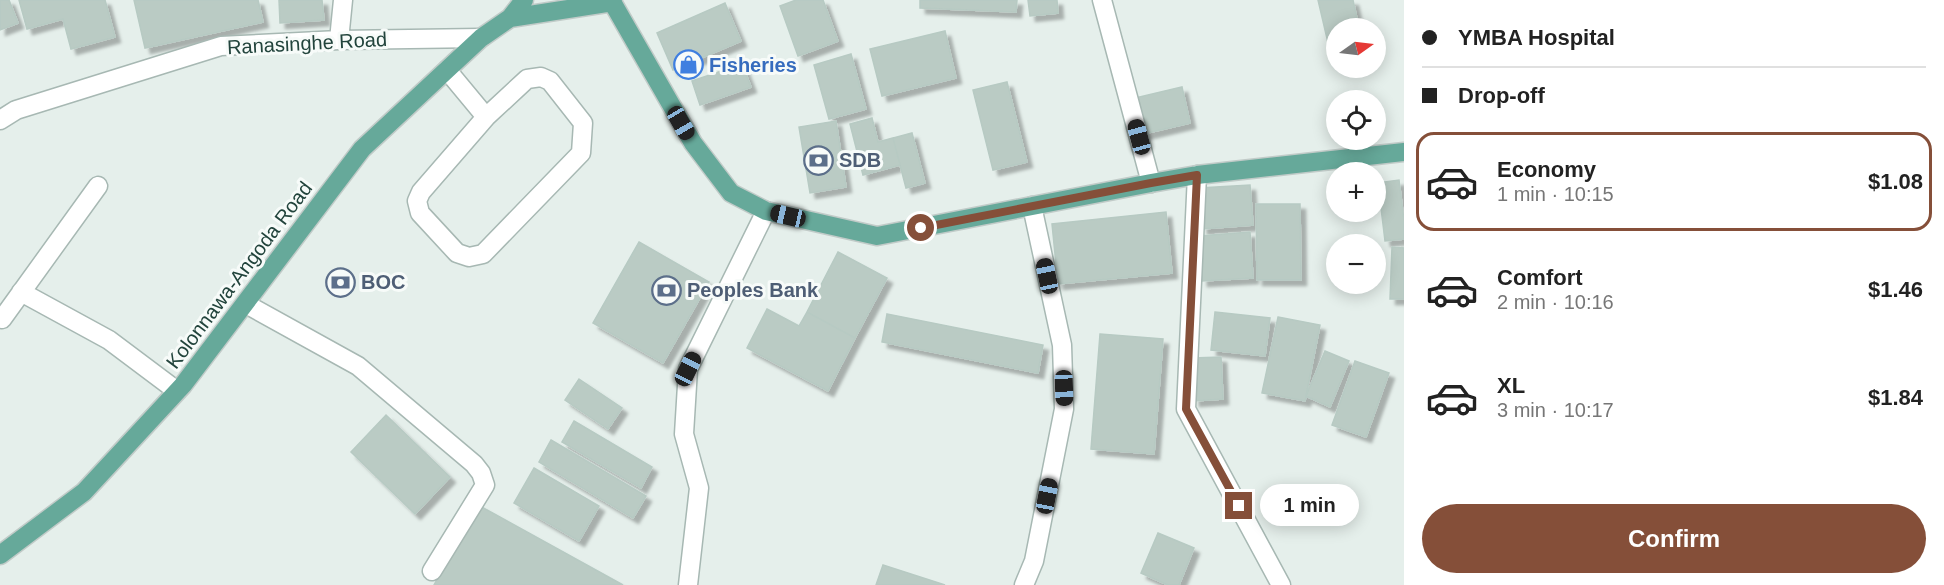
<!DOCTYPE html>
<html lang="en">
<head>
<meta charset="utf-8">
<style>
	:root { --surface:#fff; --page:#f2f2f2; --text:#222; --muted:#767676; --line:#e0e0e0; --accent:#854f39 }
	body { margin:0; font-family:Arial,sans-serif; background:var(--page); color:var(--text); height:100vh; display:flex; flex-direction:column; font-size:22px; white-space:nowrap }
	* { box-sizing:border-box; margin:0 }
	p { font-size:20px; color:var(--muted) }
	.icon { flex:none; width:33px; height:33px; fill:none; stroke:currentColor; stroke-width:2; stroke-linecap:round; stroke-linejoin:round }
	.map { position:relative; flex:1; overflow:hidden }
	.drawer { display:flex; flex-direction:column; background:var(--surface); width:540px }
	.drawer>* { flex:none }
	.hud { display:grid; align-content:center; height:132px; padding:0 18px; background:var(--surface) }
	.needle { width:39px; rotate:76deg }
	.controls { position:absolute; left:1326px; top:18px; display:grid; gap:12px }
	.controls a { display:grid; place-items:center; width:60px; height:60px; border-radius:50%; background:var(--surface); box-shadow:0 3px 15px #0003; font-size:30px }
	.end { position:absolute; width:27px; height:27px; margin:-14px; border:8px solid #854f39; background:#fff; box-shadow:0 0 0 3px #fff }
	.from { border-radius:50% }
	.bubble { position:absolute; height:42px; border-radius:21px; background:var(--surface); box-shadow:0 3px 15px #0003; font-size:20px; font-weight:800; line-height:42px; text-align:center }
	.car { position:absolute; width:18px; height:36px; margin:-18px -9px; border-radius:8px; box-shadow:0 0 4px 2px #0007; background:linear-gradient(#222 24%,#8ab4d8 0 40%,#222 0 76%,#8ab4d8 0 86%,#222 0) }
	.hud b { display:flex; align-items:center; gap:21px; height:57px; font-size:22px }
	.hud b+b { border-top:2px solid var(--line) }
	.hud i { width:15px; height:15px; background:var(--text) }
	ul { padding:0; list-style:none }
	li { display:flex; align-items:center; gap:18px; height:99px; margin:0 12px 9px; padding:0 6px; border:3px solid transparent; border-radius:18px }
	li div { flex:1 }
	li b { display:block; font-size:22px }
	li em { font-style:normal; font-weight:800 }
	li.selected { border-color:var(--accent) }
	li>.icon { width:54px; height:54px; stroke-width:1.5 }
	.primary-button { display:flex; gap:12px; margin-top:auto; padding:12px 18px }
	.primary-button a { flex:1; height:69px; border-radius:36px; background:var(--accent); color:#fff; font-size:24px; font-weight:800; line-height:69px; text-align:center }
	main { display:flex; flex:1; min-height:0 }
	.map>svg:first-child { display:block }
	.building { fill:#bacbc4; stroke:#b7cac3; stroke-width:1.5; filter:url(#shadow) }
	.lines { fill:none; stroke-linecap:round; stroke-linejoin:round }
	.minor-casing { stroke:#a7b8b3; stroke-width:21 }
	.major-casing { stroke:#c1cbc8; stroke-width:21 }
	.minor { stroke:#fff; stroke-width:18 }
	.major { stroke:#66a99a; stroke-width:18 }
	.route { stroke:#854f39; stroke-width:8 }
	.labels { text-anchor:middle; dominant-baseline:central; stroke-width:6; stroke-linejoin:round; paint-order:stroke }
	.street-label { font-size:20px; fill:#22443c; stroke:#f7fbf9 }
	.shop-label { font-size:20px; font-weight:bold; fill:#366cbe; stroke:#f7fbf9; text-anchor:start }
	.service-label { font-size:20px; font-weight:bold; fill:#4e5e75; stroke:#f7fbf9; text-anchor:start }
</style>
</head>
<body>
<main>
<div class="map">
<svg width="1404" height="585" viewBox="0 0 1404 585">
	<defs>
		<filter id="shadow"><feDropShadow dx="5.5" dy="5.5" stdDeviation="1.5" flood-color="#0004"/></filter>
	</defs>
	<rect width="100%" height="100%" fill="#e5efeb"/>
	<!-- building -->
	<path class="building" d="M0 0H9L18 23 0 30Z
		M19 0H105L115 37 71 49 63 19 27 29Z
		M134 0H258L263 22 145 48Z
		M279 0H322L324 20 280 23Z
		M796 0H823L838 41 798 56 780 6Z
		M920 0H1017L1016 12 920 8Z
		M1028 0H1057L1058 13 1030 16Z
		M1318 0H1353L1359 28H1336V45L1329 47Z
		M725 3 741 41 673 70 657 33Z
		M945 31 956 78 882 96 870 49Z
		M851 54 866 109 829 119 814 65Z
		M742 64 751 87 700 105 692 81Z
		M1007 82 1027 162 993 170 973 90Z
		M1182 87 1190 123 1143 134 1135 98Z
		M872 118 878 142 893 138 900 165 863 175 850 124Z
		M836 121 846 187 810 193 799 127Z
		M912 133 925 183 906 188 893 138Z
		M1399 180 1404 221V239L1385 241 1378 183Z
		M1250 185 1253 225 1202 229 1199 188Z
		M1256 204H1300L1301 280H1257Z
		M1166 212 1172 273 1058 284 1052 224Z
		M1250 232 1253 278 1202 281 1199 236Z
		M639 242 709 282 663 363 593 323Z
		M1392 247 1404 248V299H1390Z
		M838 252 887 278 855 338 807 312Z
		M767 309 799 326 807 312 855 338 828 391 747 348Z
		M1215 312 1270 318 1265 356 1211 350Z
		M887 314 1043 345 1038 373 882 342Z
		M1278 317 1320 325 1305 401 1262 393Z
		M1100 334 1163 339 1154 454 1091 449Z
		M1325 351 1349 361 1330 407 1306 396Z
		M1221 357 1223 399 1194 401 1192 358Z
		M1355 361 1389 373 1366 437 1332 425Z
		M579 379 622 408 608 429 565 400Z
		M386 415 450 477 415 514 351 452Z
		M574 421 652 467 641 488 562 442Z
		M551 440 646 496 633 518 539 462Z
		M534 468 599 506 579 541 514 503Z
		M478 505 623 585H434Z
		M1158 533 1194 548 1179 585H1168L1141 573Z
		M883 565 945 585H876Z"/>
	<g class="lines">
		<defs>
			<path id="minor" d="M1102 0 1151 183
				M339 40 343 0
				M447 70 486 117
				M541 77 550 81 583 123 581 153 483 254 469 257 457 253 420 213 417 201 421 192 486 117 527 79Z
				M0 120 16 110 221 46 339 40 481 38
				M1197 175 1186 409 1281 585
				M21 292 109 340 177 391
				M246 304 358 366 474 464 481 473 485 485 432 571
				M2 319 98 186
				M688 585 699 488 684 434 688 369 766 211
				M1024 585 1034 561 1064 409 1062 345 1032 206"/>
			<path id="major" d="M611 0 693 143 731 193 766 211 877 236 1151 183 1197 175 1404 152
				M510 18 613 2
				M0 555 84 492 183 385 362 149 481 38 510 18 524 0"/>
		</defs>
		<!-- minor casing -->
		<use href="#minor" class="minor-casing"/>
		<!-- major casing -->
		<use href="#major" class="major-casing"/>
		<!-- minor -->
		<use href="#minor" class="minor"/>
		<!-- major -->
		<use href="#major" class="major"/>
	</g>
	<g class="lines">
		<!-- route -->
		<path class="route" d="M921 228 1151 183 1197 175 1186 409 1239 506"/>
	</g>
	<!-- icons -->
	<defs>
		<symbol id="shop-ring" viewBox="-11 -11 22 22"><circle r="9.5" fill="#f7fbf9" stroke="#3f7fe0" stroke-width="1.5"/><path d="M-5-2.5h2.3a2.7 3.5 0 0 1 5.4 0H5L5.5 6h-11ZM-1.5-2.5h3a1.5 2.3 0 0 0-3 0Z" fill="#3f7fe0"/></symbol>
		<symbol id="bank-ring" viewBox="-11 -11 22 22"><circle r="9.5" fill="#f7fbf9" stroke="#5c6f8a" stroke-width="1.5"/><path d="M-6-4H6V4H-6ZM0-2.3a2.3 2.3 0 1 0 0 4.6a2.3 2.3 0 1 0 0-4.6Z" fill="#5c6f8a"/></symbol>
	</defs>
	<g fill-rule="evenodd">
		<use href="#shop-ring" x="672" y="48" width="33" height="33"/>
		<use href="#bank-ring" x="802" y="144" width="33" height="33"/>
		<use href="#bank-ring" x="324" y="266" width="33" height="33"/>
		<use href="#bank-ring" x="650" y="274" width="33" height="33"/>
	</g>
	<g class="labels">
		<!-- street labels -->
		<g class="street-label">
			<text transform="translate(307 43) rotate(-3)">Ranasinghe Road</text>
			<text transform="translate(239 275) rotate(-53)">Kolonnawa-Angoda Road</text>
		</g>
		<!-- shop labels -->
		<g class="shop-label">
			<text x="709" y="65">Fisheries</text>
		</g>
		<!-- service labels -->
		<g class="service-label">
			<text x="839" y="160">SDB</text>
			<text x="361" y="282">BOC</text>
			<text x="687" y="290">Peoples Bank</text>
		</g>
	</g>
</svg>
<div class="controls">
<a><svg class="needle" viewBox="-14 -14 28 28"><path d="M0-13l5 13h-10z" fill="#e53935"/><path d="M0 13l5-13h-10z" fill="#767676"/></svg></a>
<a><svg class="icon" aria-label="locate" viewBox="0 0 24 24"><circle cx="12" cy="12" r="6"/><path d="M12 2v4M12 18v4M2 12h4M18 12h4"/></svg></a>
<a>+</a>
<a>−</a>
</div>
<i class="end from" style="left:921px;top:228px"></i>
<i class="end" style="left:1239px;top:506px"></i>
<div class="bubble" style="left:1260px;top:484px;width:99px">1 min</div>
<i class="car" style="left:681px;top:123px;rotate:150deg"></i>
<i class="car" style="left:1139px;top:137px;rotate:345deg"></i>
<i class="car" style="left:788px;top:216px;rotate:283deg"></i>
<i class="car" style="left:1047px;top:276px;rotate:348deg"></i>
<i class="car" style="left:688px;top:369px;rotate:26deg"></i>
<i class="car" style="left:1064px;top:388px;rotate:178deg"></i>
<i class="car" style="left:1047px;top:496px;rotate:11deg"></i>
</div>
<section class="drawer">
<div class="hud">
<b><i class="from"></i>YMBA Hospital</b>
<b><i></i>Drop-off</b>
</div>
<ul>
<li class="selected"><svg class="icon" aria-label="car" viewBox="0 0 24 24"><path d="M5 17H2v-5l4-1 3-4h7l3 4 3 1v5h-3M9 17h6M6 11h13"/><circle cx="7" cy="17" r="2"/><circle cx="17" cy="17" r="2"/></svg><div><b>Economy</b><p>1 min · 10:15</p></div><em>$1.08</em></li>
<li><svg class="icon" aria-label="car" viewBox="0 0 24 24"><path d="M5 17H2v-5l4-1 3-4h7l3 4 3 1v5h-3M9 17h6M6 11h13"/><circle cx="7" cy="17" r="2"/><circle cx="17" cy="17" r="2"/></svg><div><b>Comfort</b><p>2 min · 10:16</p></div><em>$1.46</em></li>
<li><svg class="icon" aria-label="car" viewBox="0 0 24 24"><path d="M5 17H2v-5l4-1 3-4h7l3 4 3 1v5h-3M9 17h6M6 11h13"/><circle cx="7" cy="17" r="2"/><circle cx="17" cy="17" r="2"/></svg><div><b>XL</b><p>3 min · 10:17</p></div><em>$1.84</em></li>
</ul>
<div class="primary-button"><a>Confirm</a></div>
</section>
</main>
</body>
</html>
